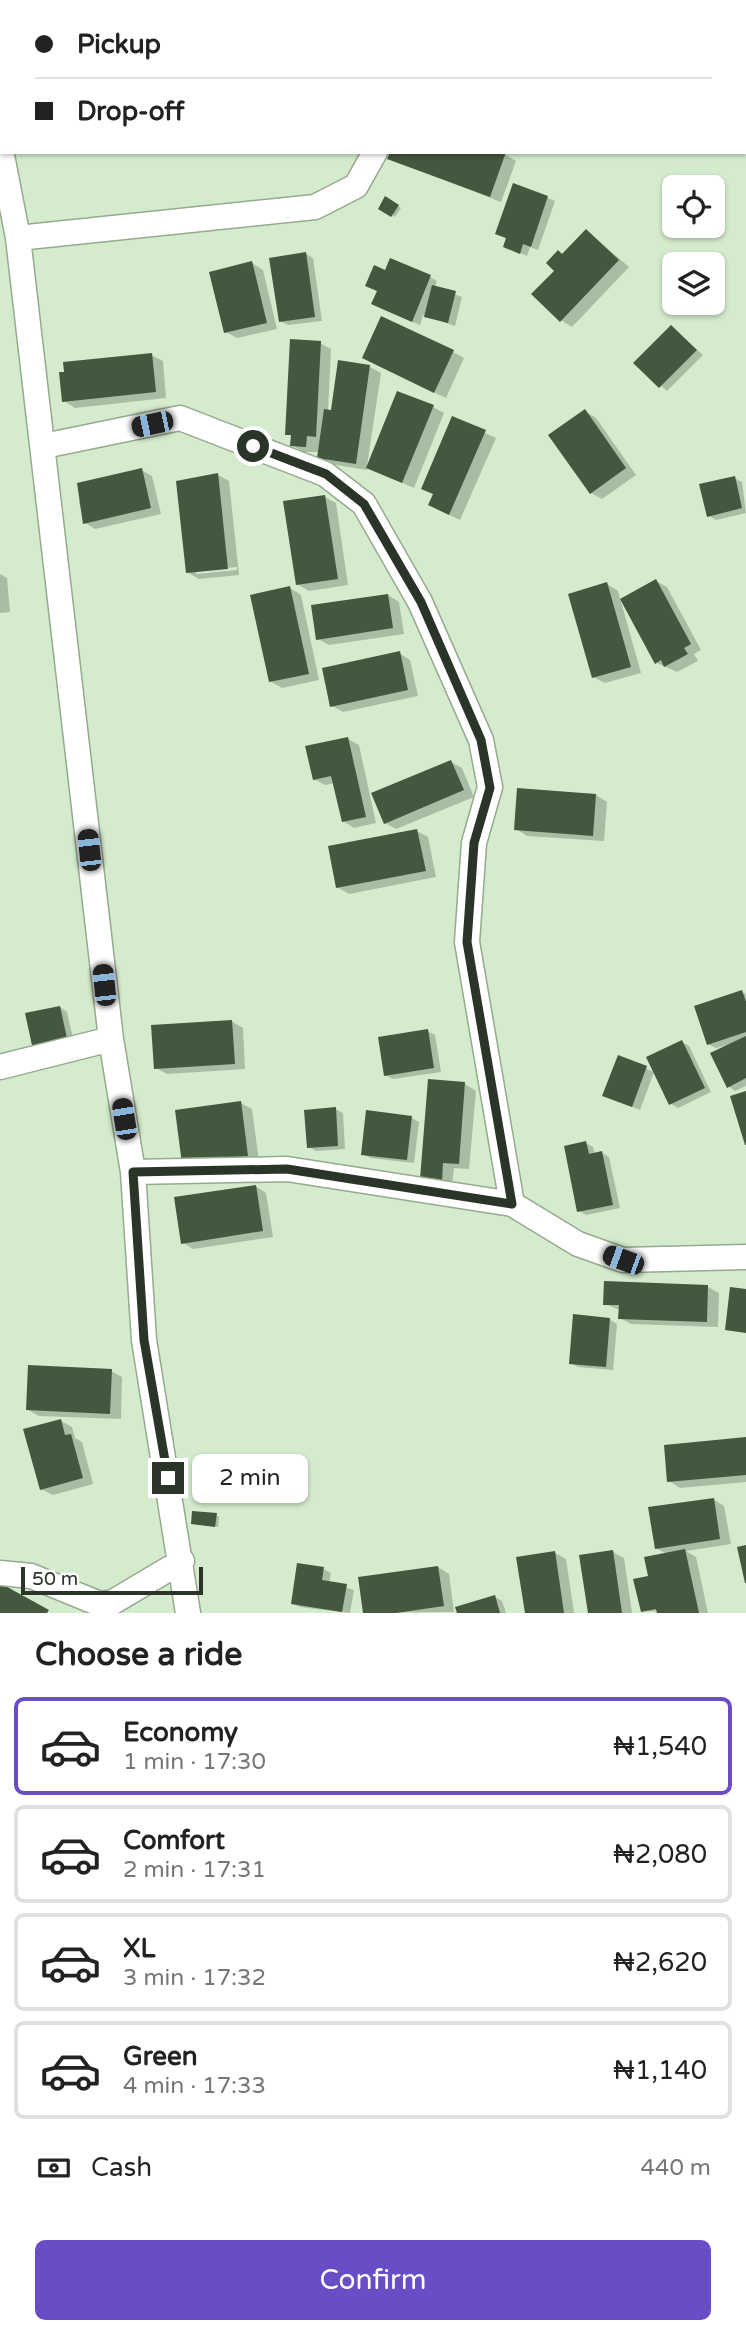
<!DOCTYPE html>
<html lang="en">
<head>
<meta charset="utf-8">
<style>
	:root { --surface:#fff; --page:#f2f2f2; --text:#222; --muted:#767676; --line:#e0e0e0; --accent:#694dc6 }
	body { margin:0; font-family:"Varela Round",sans-serif; background:var(--page); color:var(--text); height:100vh; display:flex; flex-direction:column; font-size:26px; white-space:nowrap }
	* { box-sizing:border-box; margin:0 }
	p { font-size:23px; color:var(--muted) }
	.icon { flex:none; width:38px; height:38px; fill:none; stroke:currentColor; stroke-width:2; stroke-linecap:round; stroke-linejoin:round }
	.map { position:relative; height:1613px; overflow:hidden }
	.side { display:flex; flex-direction:column; background:var(--surface); flex:1 }
	.side>* { flex:none }
	.guide { position:absolute; left:0px; top:0px; width:747px; height:154px; box-shadow:0 2px 5px #0004; display:grid; align-content:center; height:154px; padding:0 35px; background:var(--surface) }
	.buttons { position:absolute; left:662px; top:175px; display:grid; gap:14px }
	.buttons a { display:grid; place-items:center; width:63px; height:63px; border-radius:10px; background:var(--surface); box-shadow:0 2px 5px #0004; font-size:35px }
	.scale { position:absolute; left:21px; bottom:18px; width:182px; box-sizing:border-box; padding-left:7px; border:4px solid #2b3429; border-top:0; font-size:19px; line-height:24px; white-space:nowrap; color:#2b3429; -webkit-text-stroke:5px #fff; paint-order:stroke }
	.end { position:absolute; width:32px; height:32px; margin:-16px; border:9px solid #2b3429; background:#fff; box-shadow:0 0 0 4px #fff }
	.from { border-radius:50% }
	.bubble { position:absolute; height:49px; border-radius:10px; background:var(--surface); box-shadow:0 2px 5px #0004; font-size:23px; font-weight:600; line-height:49px; text-align:center }
	.car { position:absolute; width:21px; height:42px; margin:-21px -10px; border-radius:9px; box-shadow:0 0 5px 2px #0007; background:linear-gradient(#222 24%,#8ab4d8 0 40%,#222 0 76%,#8ab4d8 0 86%,#222 0) }
	.guide b { display:flex; align-items:center; gap:24px; height:66px; font-size:26px }
	.guide b+b { border-top:2px solid var(--line) }
	.guide i { width:18px; height:18px; background:var(--text) }
	ul { padding:0; list-style:none }
	li { display:flex; align-items:center; gap:21px; height:98px; margin:0 14px 10px; padding:0 21px; border:4px solid var(--line); border-radius:10px }
	li div { flex:1 }
	li b { display:block; font-size:26px }
	li em { font-style:normal; font-weight:600 }
	li.current { border-color:var(--accent) }
	li>.icon { width:63px; height:63px; stroke-width:1.5 }
	h2 { padding:0 35px; font-size:32px; line-height:84px }
	.pay { display:flex; align-items:center; gap:18px; height:77px; padding:0 35px; font-size:26px }
	.pay p { margin-inline-start:auto }
	.cta { display:flex; gap:14px; margin-top:auto; padding:14px 35px }
	.cta a { flex:1; height:80px; border-radius:10px; background:var(--accent); color:#fff; font-size:28px; font-weight:600; line-height:80px; text-align:center }
	.map>svg:first-child { display:block }
	.shadow { fill:#0003; fill-rule:evenodd }
	.building { fill:#44573f }
	.lines { fill:none; stroke-linecap:round; stroke-linejoin:round }
	.street-casing { stroke:#95aa8f; stroke-width:27 }
	.street { stroke:#fff; stroke-width:24 }
	.route { stroke:#2b3429; stroke-width:9 }
</style>
</head>
<body>
<div class="map">
<svg width="746" height="1613" viewBox="0 0 746 1613">
	<rect width="100%" height="100%" fill="#d4ebce"/>
	<!-- shadow -->
	<path class="shadow" d="M505 154 516 161 501 202 389 158Z
		M514 185 555 201 538 250 530 247 527 256 505 247 507 239 497 234Z
		M386 199 401 208 395 217 380 208Z
		M587 231 629 267 572 327 561 320 556 270 559 252 564 255Z
		M306 254 313 258 322 321 288 325 280 321Z
		M252 263 263 270 277 329 237 338 226 332Z
		M386 272 430 277 437 281 435 287 462 297 455 326 423 315 420 325 380 308 378 291Z
		M671 327 703 355 667 391 636 363Z
		M320 343 331 349 328 411 332 412 370 367 381 373 367 466 433 407 444 413 414 488 367 467V470L330 464 318 457 319 452H303L292 445 293 437 287 434Z
		M453 352 464 358 446 398 375 364Z
		M151 355 163 361 166 398 75 408 64 401Z
		M585 411 596 418 636 475 602 499 591 493Z
		M453 418 496 438 460 520 441 511 435 495 423 488Z
		M141 470 152 476 161 514 95 529 84 522 79 502Z
		M218 475 229 481 239 575 199 579 187 572ZM237 567V570L196 574V571Z
		M734 478 742 482 746 513 716 520 708 515Z
		M325 497 336 503 348 585 309 591 297 584Z
		M0 574 7 578 10 612 0 613Z
		M656 581 667 587 701 650 694 654 698 661 677 672 657 663Z
		M607 584 618 591 641 673 605 683 593 677Z
		M290 588 301 595 319 680 282 688 270 681Z
		M388 595 399 602 404 634 329 645 318 639Z
		M399 653 410 660 418 696 343 712 332 706Z
		M348 739 359 745 376 823 354 828 343 821 335 783 325 785 314 779Z
		M451 762 462 768 474 797 396 829 385 823Z
		M596 795 607 802 604 841 527 836 516 829Z
		M417 831 428 837 436 877 349 894 337 887Z
		M742 992 746 994V1086L735 1091 728 1086 727 1045 716 1048 708 1044Z
		M60 1007 67 1012 78 1061 45 1068Z
		M231 1021 243 1028 245 1069 167 1074 156 1068Z
		M427 1031 435 1035 441 1072 393 1079 385 1075Z
		M682 1042 689 1046 711 1092 678 1108 671 1104Z
		M619 1057 654 1072 640 1110 612 1099Z
		M465 1084 476 1091 469 1169 454 1168 452 1186 422 1178Z
		M241 1103 252 1109 259 1161 195 1169Z
		M335 1109 343 1113 345 1149 316 1151 309 1147Z
		M412 1118 419 1122 414 1163 370 1158 363 1154Z
		M586 1143 593 1147 595 1154 602 1153 609 1157 620 1208 586 1215 579 1211Z
		M255 1186 266 1193 273 1237 193 1249 182 1242Z
		M708 1287 719 1293 718 1327 631 1324 620 1318V1310L605 1304Z
		M609 1319 617 1324 613 1370 578 1367 571 1363Z
		M111 1371 122 1377 121 1419 39 1416 28 1410Z
		M61 1421 72 1427 75 1438 82 1442 93 1484 53 1495 41 1489Z
		M746 1439V1482L680 1488 669 1481Z
		M713 1499 724 1506 731 1544 686 1551 696 1557 708 1613 642 1611 650 1577 667 1554 656 1548Z
		M216 1515 219 1517 218 1527 193 1523Z
		M613 1552 624 1558 632 1613H589L581 1557Z
		M555 1553 566 1559 574 1613H527L518 1559Z
		M438 1567 449 1574 454 1612 364 1613 360 1579Z
		M323 1569 331 1573 329 1583 354 1590 350 1613 300 1607 292 1603Z
		M495 1597 502 1601 506 1613H459L457 1608Z"/>
	<!-- building -->
	<path class="building" d="M390 152H506L490 197 387 159Z
		M513 183 548 196 531 247 523 244 520 254 503 247 506 238 495 234Z
		M385 196 399 205 391 217 378 209Z
		M586 229 619 260 560 322 531 294 554 271 546 263 558 250 562 254Z
		M306 252 315 317 279 322 269 258Z
		M390 258 431 275 412 322 371 304 377 291 365 286 374 265 385 270Z
		M252 261 267 323 224 333 209 272Z
		M432 285 456 291 448 323 424 317Z
		M381 316 454 350 434 393 362 358Z
		M671 325 697 350 659 388 633 363Z
		M290 339 321 341 316 437 307 436 306 447 290 446 291 435H285Z
		M152 353 156 392 62 402 59 372H64L63 362Z
		M338 360 370 365 356 464 317 458 324 409 331 410Z
		M397 391 434 405 402 483 366 468Z
		M585 409 626 468 590 494 548 435Z
		M452 416 486 430 449 515 428 505 433 494 421 489Z
		M142 468 151 508 83 524 77 483Z
		M218 473 228 569 186 573 176 481Z
		M735 476 742 508 707 517 699 484Z
		M325 495 338 579 296 585 283 501Z
		M656 579 691 644 684 648 688 654 664 667 661 660 655 664 620 599Z
		M607 582 631 667 592 678 568 594Z
		M290 586 309 674 269 682 250 595Z
		M388 594 393 628 316 640 311 605Z
		M400 651 408 690 330 707 322 668Z
		M348 737 366 817 342 822 331 776 313 780 305 746Z
		M451 760 464 790 384 824 371 793Z
		M517 788 596 794 593 836 514 830Z
		M417 829 426 871 336 888 328 846Z
		M742 990 746 1002V1032L707 1045 694 1006Z
		M60 1006 71 1057 36 1064 25 1013Z
		M232 1020 235 1064 154 1069 151 1025Z
		M428 1029 434 1068 384 1076 378 1037Z
		M746 1036V1078L727 1088 710 1053Z
		M682 1040 705 1088 669 1105 646 1057Z
		M618 1055 647 1066 632 1107 602 1096Z
		M428 1079 465 1082 459 1164 443 1163 442 1181 420 1179Z
		M746 1091V1145H745L730 1096Z
		M241 1101 248 1156 182 1164 175 1110Z
		M336 1107 338 1146 307 1148 304 1110Z
		M366 1110 412 1116 407 1160 361 1155Z
		M586 1141 589 1154 602 1151 613 1205 577 1212 564 1146Z
		M256 1185 263 1231 181 1244 174 1197Z
		M604 1281 708 1285 707 1322 618 1319 619 1305H603Z
		M730 1287 746 1289V1333L725 1330Z
		M573 1314 610 1318 606 1367 569 1364Z
		M28 1365 112 1369 110 1414 26 1410Z
		M61 1419 65 1435 71 1434 83 1478 40 1490 23 1429Z
		M746 1437V1475L667 1482 664 1445Z
		M714 1498 720 1539 655 1549 648 1507Z
		M192 1511 217 1513 215 1527 191 1524Z
		M746 1545V1583H745L737 1547Z
		M685 1549 699 1613H657L656 1609 641 1612 633 1579 648 1576 644 1557Z
		M613 1550 622 1613H588L579 1555Z
		M555 1551 564 1613H525L516 1557Z
		M297 1563 324 1567 322 1580 347 1584 342 1612 291 1604Z
		M438 1566 444 1606 396 1613H363L358 1577Z
		M0 1583 49 1610 47 1613H0Z
		M495 1595 500 1613H457L455 1607Z"/>
	<g class="lines">
		<defs>
			<path id="street" d="M391 2V0
				M0 145 18 238 111 1039 133 1172 144 1340 188 1613
				M18 238 315 207 356 186 375 152
				M44 446 180 418 325 474 364 504 420 602 481 740 490 787 474 843 467 942 512 1204
				M0 1067 111 1039
				M133 1172 287 1169 512 1204 578 1244 623 1260 746 1257
				M0 1573 31 1576 100 1604 113 1602 182 1561"/>
		</defs>
		<!-- street casing -->
		<use href="#street" class="street-casing"/>
		<!-- street -->
		<use href="#street" class="street"/>
	</g>
	<g class="lines">
		<!-- route -->
		<path class="route" d="M168 1478 144 1340 133 1172 287 1169 512 1204 467 942 474 843 490 788 481 740 421 602 364 504 326 474 253 446"/>
	</g>
</svg>
<div class="buttons">
<a><svg class="icon" aria-label="locate" viewBox="0 0 24 24"><circle cx="12" cy="12" r="6"/><path d="M12 2v4M12 18v4M2 12h4M18 12h4"/></svg></a>
<a><svg class="icon" aria-label="layers" viewBox="0 0 24 24"><path d="M12 4l9 5-9 5-9-5zM3 14l9 5 9-5"/></svg></a>
</div>
<div class="scale">50 m</div>
<i class="end from" style="left:253px;top:446px"></i>
<i class="end" style="left:168px;top:1478px"></i>
<div class="bubble" style="left:192px;top:1454px;width:116px">2 min</div>
<i class="car" style="left:152px;top:424px;rotate:258deg"></i>
<i class="car" style="left:89px;top:850px;rotate:354deg"></i>
<i class="car" style="left:104px;top:985px;rotate:354deg"></i>
<i class="car" style="left:124px;top:1119px;rotate:351deg"></i>
<i class="car" style="left:623px;top:1260px;rotate:290deg"></i>
<div class="guide">
<b><i class="from"></i>Pickup</b>
<b><i></i>Drop-off</b>
</div>
</div>
<section class="side">
<h2>Choose a ride</h2>
<ul>
<li class="current"><svg class="icon" aria-label="car" viewBox="0 0 24 24"><path d="M5 17H2v-5l4-1 3-4h7l3 4 3 1v5h-3M9 17h6M6 11h13"/><circle cx="7" cy="17" r="2"/><circle cx="17" cy="17" r="2"/></svg><div><b>Economy</b><p>1 min · 17:30</p></div><em>₦1,540</em></li>
<li><svg class="icon" aria-label="car" viewBox="0 0 24 24"><path d="M5 17H2v-5l4-1 3-4h7l3 4 3 1v5h-3M9 17h6M6 11h13"/><circle cx="7" cy="17" r="2"/><circle cx="17" cy="17" r="2"/></svg><div><b>Comfort</b><p>2 min · 17:31</p></div><em>₦2,080</em></li>
<li><svg class="icon" aria-label="car" viewBox="0 0 24 24"><path d="M5 17H2v-5l4-1 3-4h7l3 4 3 1v5h-3M9 17h6M6 11h13"/><circle cx="7" cy="17" r="2"/><circle cx="17" cy="17" r="2"/></svg><div><b>XL</b><p>3 min · 17:32</p></div><em>₦2,620</em></li>
<li><svg class="icon" aria-label="car" viewBox="0 0 24 24"><path d="M5 17H2v-5l4-1 3-4h7l3 4 3 1v5h-3M9 17h6M6 11h13"/><circle cx="7" cy="17" r="2"/><circle cx="17" cy="17" r="2"/></svg><div><b>Green</b><p>4 min · 17:33</p></div><em>₦1,140</em></li>
</ul>
<div class="pay"><svg class="icon" aria-label="cash" viewBox="0 0 24 24"><path d="M3 7h18v10H3z"/><circle cx="12" cy="12" r="2"/></svg>Cash<p>440 m</p></div>
<div class="cta"><a>Confirm</a></div>
</section>
</body>
</html>
